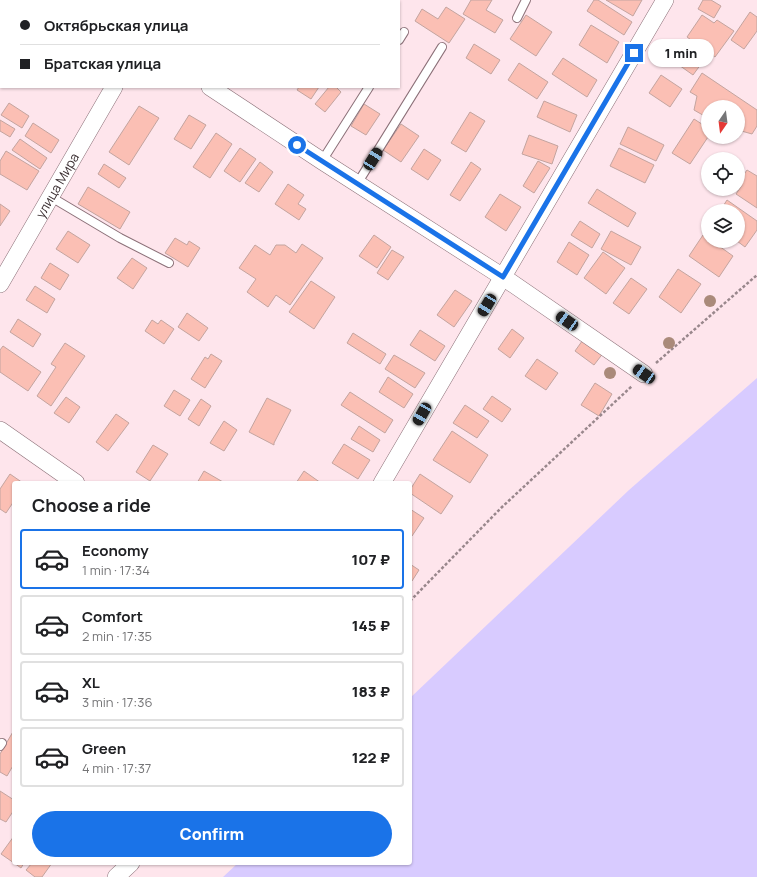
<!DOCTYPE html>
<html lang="en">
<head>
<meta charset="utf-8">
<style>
	:root { --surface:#fff; --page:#f6f6f6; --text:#202124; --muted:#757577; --line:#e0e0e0; --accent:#1a73e8 }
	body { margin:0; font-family:Manrope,sans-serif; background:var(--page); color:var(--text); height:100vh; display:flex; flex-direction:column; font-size:15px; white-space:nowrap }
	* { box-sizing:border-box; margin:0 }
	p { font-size:13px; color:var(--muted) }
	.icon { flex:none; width:22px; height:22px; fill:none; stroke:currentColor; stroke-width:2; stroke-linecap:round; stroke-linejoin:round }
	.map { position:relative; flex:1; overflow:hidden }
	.drawer { position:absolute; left:12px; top:481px; width:400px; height:384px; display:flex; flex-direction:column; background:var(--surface); border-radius:4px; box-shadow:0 1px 3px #0004 }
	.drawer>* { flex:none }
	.hud { position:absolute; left:0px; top:0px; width:400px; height:88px; box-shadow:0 1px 3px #0004; display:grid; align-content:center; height:88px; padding:0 20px; background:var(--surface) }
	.needle { width:26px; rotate:194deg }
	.buttons { position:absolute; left:701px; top:100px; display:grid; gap:8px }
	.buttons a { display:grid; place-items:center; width:44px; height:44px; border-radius:50%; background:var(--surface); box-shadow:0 1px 3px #0004; font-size:20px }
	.end { position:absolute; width:18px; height:18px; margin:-9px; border:5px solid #1a73e8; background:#fff; box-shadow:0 0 0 2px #fff }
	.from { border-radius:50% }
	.bubble { position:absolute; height:28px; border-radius:14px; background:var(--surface); box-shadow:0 1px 3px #0004; font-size:13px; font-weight:800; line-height:28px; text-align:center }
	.car { position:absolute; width:12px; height:24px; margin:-12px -6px; border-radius:5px; box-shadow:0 0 3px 1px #0007; background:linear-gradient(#222 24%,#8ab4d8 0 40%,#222 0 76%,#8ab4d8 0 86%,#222 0) }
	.hud b { display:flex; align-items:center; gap:14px; height:38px; font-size:15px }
	.hud b+b { border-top:1px solid var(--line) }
	.hud i { width:10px; height:10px; background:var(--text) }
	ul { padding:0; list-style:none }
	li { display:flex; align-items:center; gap:12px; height:60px; margin:0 8px 6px; padding:0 12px; border:2px solid var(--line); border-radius:4px }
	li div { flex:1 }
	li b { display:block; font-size:15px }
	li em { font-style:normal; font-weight:800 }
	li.active { border-color:var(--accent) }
	li>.icon { width:36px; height:36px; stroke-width:1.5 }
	h2 { padding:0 20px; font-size:18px; line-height:48px }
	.cta { display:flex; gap:8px; margin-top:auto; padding:8px 20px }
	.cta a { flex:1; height:46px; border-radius:24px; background:var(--accent); color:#fff; font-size:16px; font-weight:800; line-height:46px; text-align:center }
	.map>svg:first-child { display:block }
	.water { fill:#d8cbff }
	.building { fill:#fbbfb4; stroke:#c3a49f }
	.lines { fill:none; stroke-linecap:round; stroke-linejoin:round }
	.lane-casing { stroke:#8b7078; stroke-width:10 }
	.street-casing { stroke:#8b7078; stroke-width:18 }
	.path { stroke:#99878c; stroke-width:2.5; stroke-dasharray:3 2; stroke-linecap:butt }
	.lane { stroke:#fff; stroke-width:8 }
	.street { stroke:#fff; stroke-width:17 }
	.tree { fill:#aa8a7a }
	.route { stroke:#1a73e8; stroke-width:5 }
	.labels { text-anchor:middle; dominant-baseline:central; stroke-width:4; stroke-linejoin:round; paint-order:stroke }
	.street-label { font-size:13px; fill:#3a2e31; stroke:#fff }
</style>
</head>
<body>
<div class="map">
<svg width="757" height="877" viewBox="0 0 757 877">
	<rect width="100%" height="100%" fill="#fee5ec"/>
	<!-- water -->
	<path class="water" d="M757 378V877H223L238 863H410V698L629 490Z"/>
	<!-- building -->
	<path class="building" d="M471 0H492L486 10 503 20 495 33 463 14Z
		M594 0H598L632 22 624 35 587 11Z
		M606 0H642L633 16Z
		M703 0H711L721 6 714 18 698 9Z
		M446 7 465 19 449 43 415 21 422 9 438 19Z
		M750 12 757 17V31L744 49 731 40Z
		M526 15 552 32 536 56 510 39Z
		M702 15 714 23 717 20 734 31 715 57 687 37Z
		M591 25 619 42 607 63 579 45Z
		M680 43 704 60 693 75 669 58Z
		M474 44 500 60 491 74 466 58Z
		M563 58 597 80 587 97 552 74Z
		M519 63 548 82 537 99 508 80Z
		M702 73 757 110V126L752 134 738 130V107H708V118L694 110 697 96 690 92Z
		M661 75 682 89 670 107 649 93Z
		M299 87H319L311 99 297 90Z
		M329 87H336L341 92 325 112 315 104Z
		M544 101 577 115 570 132 537 117Z
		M9 103 29 116 22 128 1 115Z
		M364 104 380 114 366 135 351 126Z
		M139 106 159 118 129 165 109 152Z
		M470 112 485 121 466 152 451 143Z
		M189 115 206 125 191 149 174 139Z
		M694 119 708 128V137L690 164 672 153Z
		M0 120 15 129 10 137 0 131Z
		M33 123 59 140 51 153 25 136Z
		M401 124 419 136 401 162 383 150Z
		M628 127 664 145 656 161 620 144Z
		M216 133 232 144 210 178 193 167Z
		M529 135 558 146 552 164 522 154Z
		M20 139 47 158 40 169 12 150Z
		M240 148 256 159 240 182 224 171Z
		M619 148 654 165 645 183 610 166Z
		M424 149 441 160 428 180 411 169Z
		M6 151 39 171 27 190 0 174V161Z
		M538 161 550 168 534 193 523 186Z
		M260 162 273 172 259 192 245 183Z
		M471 162 481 169 460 201 450 195Z
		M104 164 126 178 119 188 98 174Z
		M747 170 757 176V208L736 194 742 185 738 183Z
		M288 184 304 195 298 204 306 209 299 220 275 204Z
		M88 187 130 212 120 229 78 204Z
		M597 189 636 213 628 227 588 203Z
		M500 194 521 207 506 231 485 217Z
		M727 200 757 221V230L745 247 737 241H738V211H720Z
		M0 204 10 211 0 226Z
		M580 221 600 234 592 248 571 235Z
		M68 231 90 245 78 263 56 249Z
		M611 231 641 247 631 265 601 249Z
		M374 235 391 247 377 268 359 256Z
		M703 235 708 238V241H712L733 256 719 277 689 256Z
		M175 238 187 245 189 241 200 248 188 267 165 253Z
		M569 242 589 255 577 275 557 262Z
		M302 244 323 258 290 305 276 295 268 307 247 292 256 279 239 268 255 245 270 255 276 245H285L296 253Z
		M392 250 404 257 388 280 377 273Z
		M603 252 625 268 606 294 584 278Z
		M132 258 147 268 133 289 117 278Z
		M50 263 69 275 60 290 41 278Z
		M678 269 701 284 681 313 659 297Z
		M631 278 647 289 629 314 613 303Z
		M311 281 335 297 314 329 289 312Z
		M35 286 55 299 47 313 26 300Z
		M455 290 472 301 454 327 437 315Z
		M187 313 208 328 199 341 178 327Z
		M18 319 41 334 33 347 10 332Z
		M152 320 158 324 161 320 174 329 164 344 145 331Z
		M512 329 524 338 510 358 498 349Z
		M420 330 445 346 435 361 410 345Z
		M353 333 386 354 380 364 347 343Z
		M585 337 604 352 594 365 575 351Z
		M65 343 85 356 51 406 37 396 56 367 51 364Z
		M3 346 41 372 28 391 0 372V350Z
		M211 354 222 361 205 388 191 379 205 357 208 359Z
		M394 355 425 373 415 388 385 369Z
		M537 359 558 373 546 390 525 376Z
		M388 377 413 394 404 408 379 392Z
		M595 383 612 394 599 416 581 405Z
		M174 390 190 400 180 416 164 406Z
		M350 392 393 420 385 433 341 405Z
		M492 396 511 409 502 422 483 409Z
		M66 397 80 407 69 423 54 413Z
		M267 398 291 410 274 443V445L249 432Z
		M201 399 211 406 199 426 188 419Z
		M465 405 489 421 477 438 453 423Z
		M116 414 129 423 108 451 96 442Z
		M224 421 237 430 224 451 210 443Z
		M359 426 380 440 373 452 351 439Z
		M452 431 488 455 470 483 433 460Z
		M344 444 370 460 358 479 332 463Z
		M153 445 168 454 150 481 136 472Z
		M204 471 223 482 222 483H197Z
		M304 471 321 483H296Z
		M10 474 23 483H14V501L6 513 0 509V489Z
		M420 474 453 496 441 514 410 493V490Z
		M410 509 424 518 412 536 410 534Z
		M410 564 419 570 412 581 410 580Z
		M14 730V764L7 776 0 772V754Z
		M0 791 14 800V810L6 822 0 819Z
		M14 836V863L1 854Z
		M14 863H24L21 868Z
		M32 863H52L42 877H35L26 870Z"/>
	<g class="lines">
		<defs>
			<path id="lane" d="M517 18 526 0
				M399 40 404 32
				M322 161 369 87
				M357 184 442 47
				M51 197 120 238 169 263
				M0 746 2 743"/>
			<g id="street">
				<path d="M78 0 79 1"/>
				<path d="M163 1V0"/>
				<path d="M210 87 322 161 503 277 644 374"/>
				<path id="s1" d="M0 284 114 87"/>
				<path d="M0 430 76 483"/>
				<path d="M382 483 665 0"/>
				<path d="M116 877 131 863"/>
			</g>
		</defs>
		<!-- lane casing -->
		<use href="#lane" class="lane-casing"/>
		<!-- street casing -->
		<use href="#street" class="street-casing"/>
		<!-- path -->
		<path class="path" d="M656 363 757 275
			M410 601 501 508 632 386"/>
		<!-- lane -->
		<use href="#lane" class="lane"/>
		<!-- street -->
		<use href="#street" class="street"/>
	</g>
	<!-- trees -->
	<g class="tree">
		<circle cx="710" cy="301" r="6"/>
		<circle cx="669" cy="343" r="6"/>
		<circle cx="610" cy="373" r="6"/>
	</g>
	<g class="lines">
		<!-- route -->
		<path class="route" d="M297 145 503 277 634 53"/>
	</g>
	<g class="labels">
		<!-- street labels -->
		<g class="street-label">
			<text stroke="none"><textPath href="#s1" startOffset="114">улица Мира</textPath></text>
		</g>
	</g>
</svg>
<div class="buttons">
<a><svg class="needle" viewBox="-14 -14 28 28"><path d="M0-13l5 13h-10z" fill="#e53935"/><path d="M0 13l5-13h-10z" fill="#757577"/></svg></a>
<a><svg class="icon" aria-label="locate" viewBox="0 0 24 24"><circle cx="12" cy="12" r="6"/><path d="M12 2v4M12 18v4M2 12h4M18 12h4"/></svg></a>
<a><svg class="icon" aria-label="layers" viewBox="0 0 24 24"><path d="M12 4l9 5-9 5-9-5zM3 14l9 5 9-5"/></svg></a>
</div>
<i class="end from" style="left:297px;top:145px"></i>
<i class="end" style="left:634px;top:53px"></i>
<div class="bubble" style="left:648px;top:39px;width:66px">1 min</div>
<i class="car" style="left:373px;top:159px;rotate:32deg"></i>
<i class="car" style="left:487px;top:305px;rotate:211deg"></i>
<i class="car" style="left:567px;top:321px;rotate:305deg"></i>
<i class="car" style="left:644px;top:374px;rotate:304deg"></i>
<i class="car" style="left:422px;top:414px;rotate:210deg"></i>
<div class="hud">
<b><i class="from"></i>Октябрьская улица</b>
<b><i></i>Братская улица</b>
</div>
<section class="drawer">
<h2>Choose a ride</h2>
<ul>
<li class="active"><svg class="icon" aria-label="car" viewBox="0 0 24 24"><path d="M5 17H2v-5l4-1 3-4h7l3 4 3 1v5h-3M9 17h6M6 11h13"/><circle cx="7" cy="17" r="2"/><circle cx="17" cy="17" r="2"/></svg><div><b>Economy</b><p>1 min · 17:34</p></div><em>107 ₽</em></li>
<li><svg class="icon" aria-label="car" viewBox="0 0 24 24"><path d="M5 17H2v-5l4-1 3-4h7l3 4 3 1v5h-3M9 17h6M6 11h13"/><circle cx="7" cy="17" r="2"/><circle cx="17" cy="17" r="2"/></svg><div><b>Comfort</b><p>2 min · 17:35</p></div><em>145 ₽</em></li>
<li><svg class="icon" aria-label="car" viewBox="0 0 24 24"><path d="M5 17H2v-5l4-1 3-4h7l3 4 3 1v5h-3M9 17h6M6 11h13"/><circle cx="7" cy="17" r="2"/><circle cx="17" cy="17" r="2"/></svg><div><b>XL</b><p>3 min · 17:36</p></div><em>183 ₽</em></li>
<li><svg class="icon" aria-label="car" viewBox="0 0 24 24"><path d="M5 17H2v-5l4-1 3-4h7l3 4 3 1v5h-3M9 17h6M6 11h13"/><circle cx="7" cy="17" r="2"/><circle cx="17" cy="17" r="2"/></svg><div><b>Green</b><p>4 min · 17:37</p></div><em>122 ₽</em></li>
</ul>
<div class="cta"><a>Confirm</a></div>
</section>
</div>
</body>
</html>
